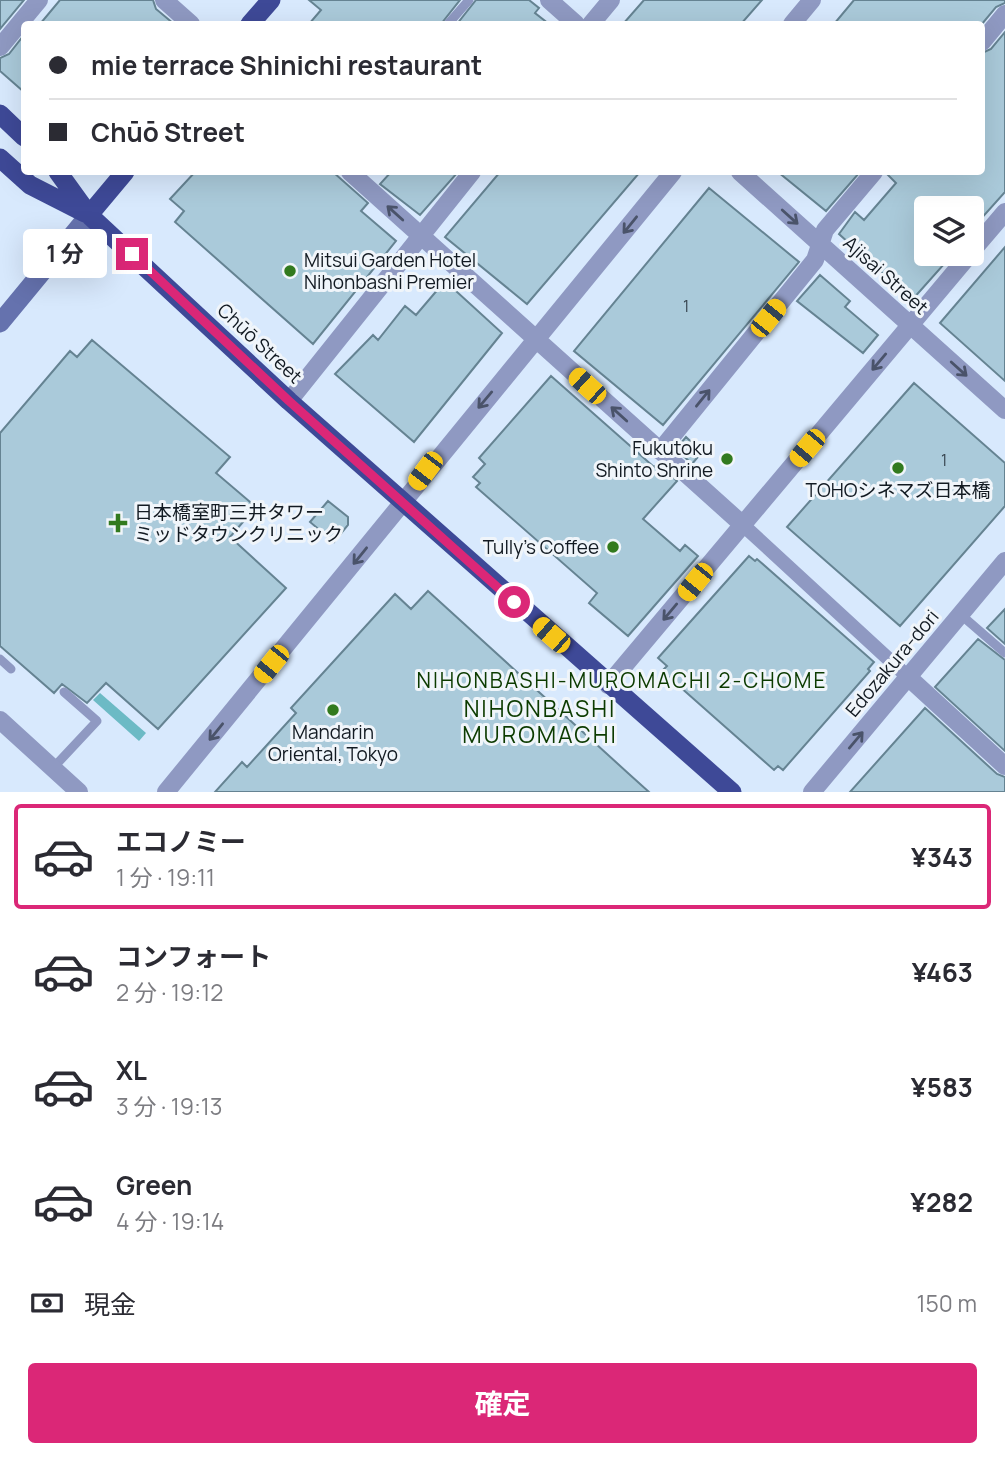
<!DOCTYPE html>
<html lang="ja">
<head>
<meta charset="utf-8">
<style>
	:root { --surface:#fff; --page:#f2f2f3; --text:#2b2b33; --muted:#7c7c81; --line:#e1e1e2; --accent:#db2777 }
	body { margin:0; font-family:Manrope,"Noto Sans JP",sans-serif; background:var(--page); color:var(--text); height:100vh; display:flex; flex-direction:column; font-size:26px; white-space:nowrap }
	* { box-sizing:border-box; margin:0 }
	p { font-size:23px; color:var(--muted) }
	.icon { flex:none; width:38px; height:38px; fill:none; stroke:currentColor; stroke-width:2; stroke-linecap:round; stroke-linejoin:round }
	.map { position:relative; height:792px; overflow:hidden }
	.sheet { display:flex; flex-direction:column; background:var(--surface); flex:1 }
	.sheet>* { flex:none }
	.banner { position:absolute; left:21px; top:21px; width:964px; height:154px; border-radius:7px; box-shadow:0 7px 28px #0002; display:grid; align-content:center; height:154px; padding:0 28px; background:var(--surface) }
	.buttons { position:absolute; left:914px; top:196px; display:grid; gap:14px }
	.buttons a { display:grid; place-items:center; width:70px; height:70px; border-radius:7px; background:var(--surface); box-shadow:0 7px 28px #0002; font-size:35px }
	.end { position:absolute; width:32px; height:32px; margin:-16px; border:9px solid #db2777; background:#fff; box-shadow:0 0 0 4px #fff }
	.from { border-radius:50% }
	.bubble { position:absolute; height:49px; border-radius:7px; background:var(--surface); box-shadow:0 7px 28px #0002; font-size:23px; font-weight:700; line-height:49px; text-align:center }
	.car { position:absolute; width:21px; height:42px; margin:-21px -10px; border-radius:9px; box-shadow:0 0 5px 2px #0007; background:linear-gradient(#f5c518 24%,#345 0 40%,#f5c518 0 76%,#345 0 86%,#f5c518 0) }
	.banner b { display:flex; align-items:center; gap:24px; height:66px; font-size:26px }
	.banner b+b { border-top:2px solid var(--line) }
	.banner i { width:18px; height:18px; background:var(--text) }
	ul { padding:12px 0 0; list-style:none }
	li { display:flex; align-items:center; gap:21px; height:105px; margin:0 14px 10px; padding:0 14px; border:4px solid transparent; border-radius:7px }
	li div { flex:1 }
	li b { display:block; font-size:26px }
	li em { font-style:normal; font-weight:700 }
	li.selected { border-color:var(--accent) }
	li>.icon { width:63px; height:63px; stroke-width:1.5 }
	.pay { display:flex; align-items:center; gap:18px; height:77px; padding:0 28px; font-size:26px }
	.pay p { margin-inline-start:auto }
	.cta { display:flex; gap:14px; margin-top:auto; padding:14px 28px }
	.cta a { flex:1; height:80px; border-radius:7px; background:var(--accent); color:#fff; font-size:28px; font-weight:700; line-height:80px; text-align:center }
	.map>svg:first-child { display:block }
	.water { fill:#6cbac5 }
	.building { fill:#aacada; stroke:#658392; stroke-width:2 }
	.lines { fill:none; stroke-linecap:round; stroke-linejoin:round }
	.service { stroke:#8f99c2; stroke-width:9 }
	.pedestrian { stroke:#8f99c2; stroke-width:14 }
	.minor { stroke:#8f99c2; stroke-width:18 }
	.secondary { stroke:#6572ae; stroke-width:19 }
	.trunk { stroke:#3e4997; stroke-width:19 }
	.oneway { stroke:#4a536a }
	.route { stroke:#db2777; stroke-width:9 }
	.poi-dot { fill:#327a1e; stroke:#f0f5fa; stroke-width:2.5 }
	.labels { text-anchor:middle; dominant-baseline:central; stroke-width:6; stroke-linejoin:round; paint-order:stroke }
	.number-label { font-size:16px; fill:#384650 }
	.poi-label { font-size:19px; fill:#121a22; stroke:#f0f5fa; text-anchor:start }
	.street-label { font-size:19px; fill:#121a22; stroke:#f0f5fa }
	.neighbourhood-label { font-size:21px; letter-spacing:2px; fill:#0c3b00; stroke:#f0f5fa }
	.quarter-label { font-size:23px; letter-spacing:2px; fill:#0c3b00; stroke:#f0f5fa }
</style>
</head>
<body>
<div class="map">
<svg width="1005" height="792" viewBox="0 0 1005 792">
	<rect width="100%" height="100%" fill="#d8e9fd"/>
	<!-- water -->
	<path class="water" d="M100 693 146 733 139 741 93 700Z"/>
	<!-- building -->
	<path class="building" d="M0 0H24L0 29Z
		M60 0H153L156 9 174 24H40Z
		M309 0H460L441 24H309L321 10Z
		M476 0H529L539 8 535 13 549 24H457Z
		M644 0H762L741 24H623Z
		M854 0H1005V3L996 7 982 24H834Z
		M1005 32V192L971 230V208H926V254H953L912 300 839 234 855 212 864 220 896 183 885 172H982V53L991 49Z
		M24 35V92L0 71V58L9 54Z
		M195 172H333L368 203 361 211 396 241 313 344 175 222 184 211 170 199Z
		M391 172H458L420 215 380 184Z
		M500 172H640L527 304 445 237Z
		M778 172H860L826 211Z
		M709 188 799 262 663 425 574 351Z
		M1005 247V381L940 323Z
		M820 275 850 301 845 307 878 335 863 353 797 301Z
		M445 281 502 333 414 442 335 374 373 335 378 340 405 306 416 315Z
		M92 340 230 457 216 473 256 507 230 537 286 588 158 729 106 683 87 703 62 684 54 693 0 646V433L70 351 77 357Z
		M551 376 654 467 658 464 677 481 643 519 680 551 685 545 698 556 628 636 589 603 597 593 476 487 480 483 473 477 485 464 479 458Z
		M914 383 1005 463V506L900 626 787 527Z
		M686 437 702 452 692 464 676 449Z
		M328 501 348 517V525L334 542 310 522Z
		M749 556 755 561 757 559 874 662 868 669 870 671 783 770 778 766 774 770 662 671 667 666 658 658Z
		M428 591 629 774 649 792H215L242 762 247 767 296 713 291 708 395 594 411 609Z
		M1005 609V644L987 628Z
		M978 639 1005 660V751L935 687Z
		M925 708 997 774 1005 777V792H850Z"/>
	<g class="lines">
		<!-- service -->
		<path class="service" d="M448 24 469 0
			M960 614 1005 653
			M0 659 11 669
			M53 768 97 721 64 692"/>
		<!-- pedestrian -->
		<path class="pedestrian" d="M743 525 908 677"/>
		<!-- minor -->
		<path class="minor" d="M164 0 191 24
			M549 0 576 24
			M591 24 611 0
			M792 24 812 0
			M982 42 1005 14
			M0 47 39 0
			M350 172 743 525
			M740 172 1005 410
			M971 252 1005 212
			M289 401 472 172
			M660 451 815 260 825 230 874 172
			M908 677 1005 766
			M608 685 970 254
			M0 720 79 792
			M166 792 673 172
			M812 792 1005 561"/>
		<!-- secondary -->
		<path class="secondary" d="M0 323 89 215"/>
		<!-- trunk -->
		<path class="trunk" d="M250 24 271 0
			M0 114 24 137
			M0 158 30 185 85 213
			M58 172 89 215 289 401 732 792
			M89 215 125 172"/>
	</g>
	<!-- one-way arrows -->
	<defs><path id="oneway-shaft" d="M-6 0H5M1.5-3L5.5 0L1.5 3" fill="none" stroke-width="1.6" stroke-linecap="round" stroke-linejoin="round" transform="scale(1.75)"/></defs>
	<g class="oneway">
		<use href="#oneway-shaft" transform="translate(395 213) rotate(-138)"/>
		<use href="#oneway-shaft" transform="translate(790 217) rotate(42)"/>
		<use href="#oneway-shaft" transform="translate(630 225) rotate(129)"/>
		<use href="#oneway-shaft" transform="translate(879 362) rotate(130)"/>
		<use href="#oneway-shaft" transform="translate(959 369) rotate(42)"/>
		<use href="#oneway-shaft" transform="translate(703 398) rotate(-51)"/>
		<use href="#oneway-shaft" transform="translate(485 400) rotate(130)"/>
		<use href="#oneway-shaft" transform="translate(619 414) rotate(-138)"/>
		<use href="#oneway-shaft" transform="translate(360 556) rotate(129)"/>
		<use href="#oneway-shaft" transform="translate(670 612) rotate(130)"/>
		<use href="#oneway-shaft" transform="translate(216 732) rotate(129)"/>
		<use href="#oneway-shaft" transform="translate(856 740) rotate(-50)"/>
	</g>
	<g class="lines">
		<!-- route -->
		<path class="route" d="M132 254 289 401 514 602"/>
	</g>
	<!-- markers -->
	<g class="poi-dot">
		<circle cx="290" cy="271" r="7"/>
		<circle cx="727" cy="459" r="7"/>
		<circle cx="898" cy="468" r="7"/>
		<path d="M114.5 512.5h7v7h7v7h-7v7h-7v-7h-7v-7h7z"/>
		<circle cx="613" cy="547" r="7"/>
		<circle cx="333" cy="710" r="7"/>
	</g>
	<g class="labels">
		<!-- number labels -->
		<g class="number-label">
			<text x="686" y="306">1</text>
			<text x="944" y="460">1</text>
		</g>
		<!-- poi labels -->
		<g class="poi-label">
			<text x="304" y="260">Mitsui Garden Hotel<tspan x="304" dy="22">Nihonbashi Premier</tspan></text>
			<text x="713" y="448" text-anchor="end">Fukutoku<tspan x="713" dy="22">Shinto Shrine</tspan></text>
			<text x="898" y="490" text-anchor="middle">TOHOシネマズ日本橋</text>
			<text x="134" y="512">日本橋室町三井タワー<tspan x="134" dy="22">ミッドタウンクリニック</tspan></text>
			<text x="599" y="547" text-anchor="end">Tully's Coffee</text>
			<text x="333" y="732" text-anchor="middle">Mandarin<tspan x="333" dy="22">Oriental, Tokyo</tspan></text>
		</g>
		<!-- street labels -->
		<g class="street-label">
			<text transform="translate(886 275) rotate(42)">Ajisai Street</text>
			<text transform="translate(260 343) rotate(43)">Chūō Street</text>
			<text transform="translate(892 663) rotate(-50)">Edozakura-dori</text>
		</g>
		<!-- neighbourhood labels -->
		<g class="neighbourhood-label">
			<text x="622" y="680">NIHONBASHI-MUROMACHI 2-CHOME</text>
		</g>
		<!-- quarter labels -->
		<g class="quarter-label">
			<text x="540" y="708">NIHONBASHI<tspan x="540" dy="26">MUROMACHI</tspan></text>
		</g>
	</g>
</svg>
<div class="buttons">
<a><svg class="icon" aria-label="layers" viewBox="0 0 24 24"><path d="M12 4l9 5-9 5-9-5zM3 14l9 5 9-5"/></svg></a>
</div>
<i class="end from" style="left:514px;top:602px"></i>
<i class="end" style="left:132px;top:254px"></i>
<div class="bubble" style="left:23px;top:229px;width:84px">1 分</div>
<i class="car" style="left:768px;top:318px;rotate:39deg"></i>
<i class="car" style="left:587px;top:386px;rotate:312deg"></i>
<i class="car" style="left:807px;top:448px;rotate:220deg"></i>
<i class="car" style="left:425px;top:471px;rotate:217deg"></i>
<i class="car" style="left:695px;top:582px;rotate:219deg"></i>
<i class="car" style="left:551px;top:635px;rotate:311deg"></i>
<i class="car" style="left:271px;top:664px;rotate:219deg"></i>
<div class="banner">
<b><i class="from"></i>mie terrace Shinichi restaurant</b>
<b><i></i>Chūō Street</b>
</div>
</div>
<section class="sheet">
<ul>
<li class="selected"><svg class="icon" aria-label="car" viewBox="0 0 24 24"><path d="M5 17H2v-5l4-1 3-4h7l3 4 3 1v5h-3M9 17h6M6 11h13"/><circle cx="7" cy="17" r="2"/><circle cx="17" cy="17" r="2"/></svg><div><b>エコノミー</b><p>1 分 · 19:11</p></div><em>¥343</em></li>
<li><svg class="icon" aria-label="car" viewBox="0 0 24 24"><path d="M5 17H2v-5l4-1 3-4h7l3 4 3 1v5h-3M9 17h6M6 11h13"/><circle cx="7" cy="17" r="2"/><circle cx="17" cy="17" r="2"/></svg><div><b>コンフォート</b><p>2 分 · 19:12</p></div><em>¥463</em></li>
<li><svg class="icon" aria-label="car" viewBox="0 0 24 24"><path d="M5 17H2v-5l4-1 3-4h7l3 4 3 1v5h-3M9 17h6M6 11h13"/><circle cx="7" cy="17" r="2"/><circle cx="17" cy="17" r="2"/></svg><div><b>XL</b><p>3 分 · 19:13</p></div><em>¥583</em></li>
<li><svg class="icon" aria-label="car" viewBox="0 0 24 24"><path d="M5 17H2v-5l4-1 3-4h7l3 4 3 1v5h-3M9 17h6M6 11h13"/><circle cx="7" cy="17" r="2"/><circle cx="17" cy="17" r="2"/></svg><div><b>Green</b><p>4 分 · 19:14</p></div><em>¥282</em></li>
</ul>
<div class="pay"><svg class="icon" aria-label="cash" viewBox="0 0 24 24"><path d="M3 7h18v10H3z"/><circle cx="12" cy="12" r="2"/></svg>現金<p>150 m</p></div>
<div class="cta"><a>確定</a></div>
</section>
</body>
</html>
